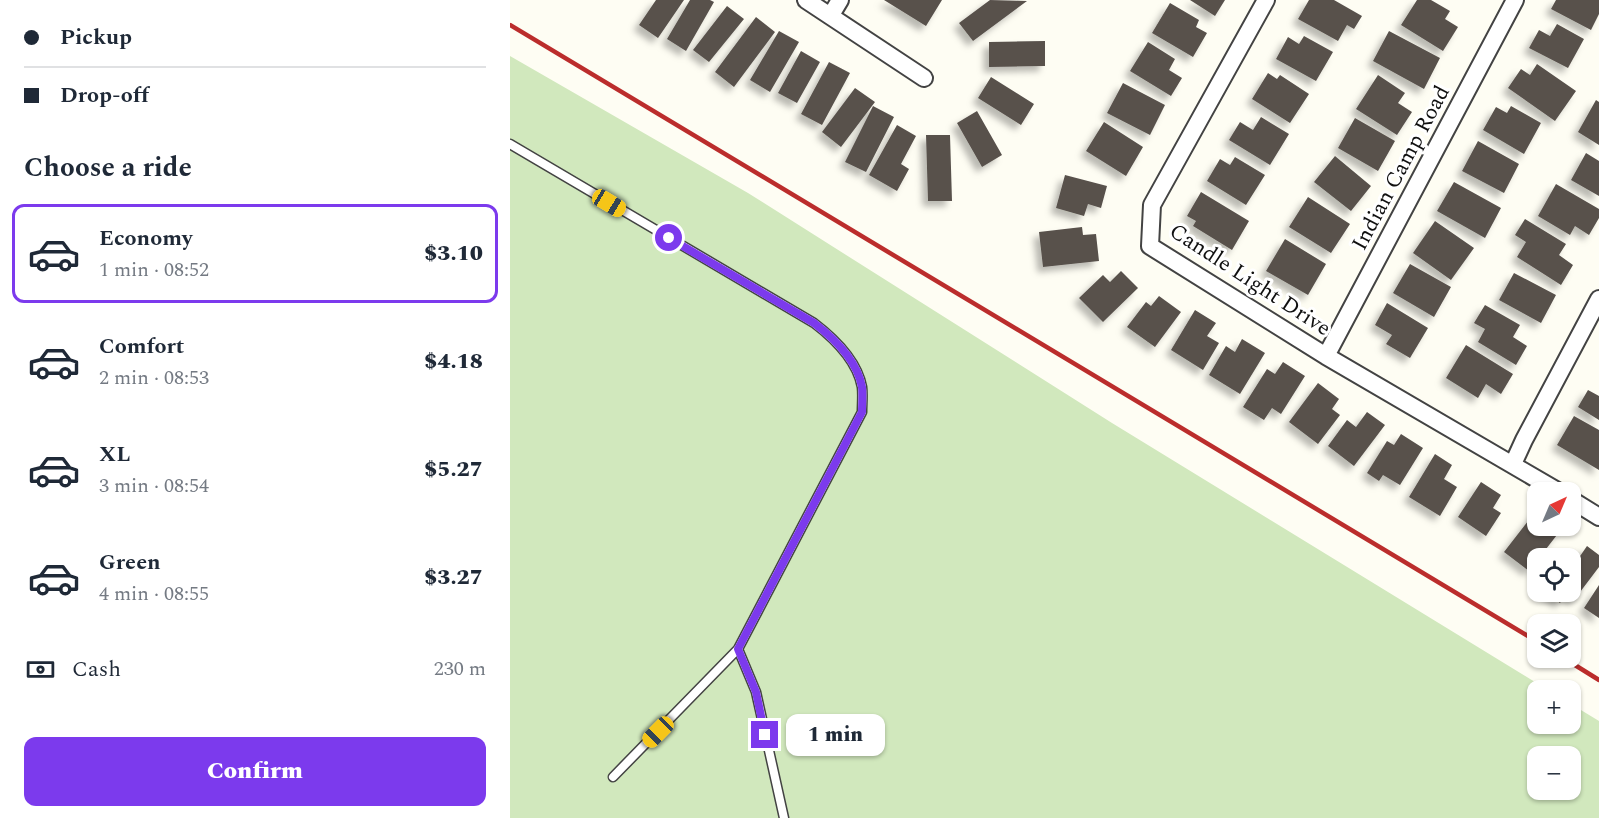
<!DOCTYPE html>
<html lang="en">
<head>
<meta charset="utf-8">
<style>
	:root { --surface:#fff; --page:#f6f6f7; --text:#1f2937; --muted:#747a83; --line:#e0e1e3; --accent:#7c3aed }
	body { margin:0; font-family:Spectral,serif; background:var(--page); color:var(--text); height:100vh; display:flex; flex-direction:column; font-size:22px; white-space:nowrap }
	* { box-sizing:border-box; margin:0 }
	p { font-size:20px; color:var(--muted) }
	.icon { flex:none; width:33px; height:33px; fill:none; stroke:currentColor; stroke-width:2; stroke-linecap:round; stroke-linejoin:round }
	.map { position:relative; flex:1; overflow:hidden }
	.sheet { display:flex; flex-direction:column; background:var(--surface); width:510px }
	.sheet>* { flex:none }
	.guide { display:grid; align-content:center; height:132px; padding:0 24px; background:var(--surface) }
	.needle { width:39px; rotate:44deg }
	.fabs { position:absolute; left:1017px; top:482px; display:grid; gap:12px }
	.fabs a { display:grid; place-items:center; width:54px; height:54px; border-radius:12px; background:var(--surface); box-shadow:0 2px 4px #0004; font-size:30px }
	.end { position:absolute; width:27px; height:27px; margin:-14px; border:8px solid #7c3aed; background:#fff; box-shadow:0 0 0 3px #fff }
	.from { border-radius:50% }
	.bubble { position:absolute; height:42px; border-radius:12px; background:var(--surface); box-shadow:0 2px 4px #0004; font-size:20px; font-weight:800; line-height:42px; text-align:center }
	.car { position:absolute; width:18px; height:36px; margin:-18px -9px; border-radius:8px; box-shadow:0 0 4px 2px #0007; background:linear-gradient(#f5c518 24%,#345 0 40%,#f5c518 0 76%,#345 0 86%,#f5c518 0) }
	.guide b { display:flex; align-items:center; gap:21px; height:57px; font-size:22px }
	.guide b+b { border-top:2px solid var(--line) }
	.guide i { width:15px; height:15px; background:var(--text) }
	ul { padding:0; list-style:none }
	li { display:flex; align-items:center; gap:18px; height:99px; margin:0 12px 9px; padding:0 12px; border:3px solid transparent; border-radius:12px }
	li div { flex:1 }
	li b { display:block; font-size:22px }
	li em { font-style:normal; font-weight:800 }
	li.active { border-color:var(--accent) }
	li>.icon { width:54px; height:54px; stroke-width:1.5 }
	h2 { padding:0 24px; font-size:27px; line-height:72px }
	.pay { display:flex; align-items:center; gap:15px; height:66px; padding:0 24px; font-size:22px }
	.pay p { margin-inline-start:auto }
	.cta { display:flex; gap:12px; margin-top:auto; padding:12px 24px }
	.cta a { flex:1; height:69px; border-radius:12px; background:var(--accent); color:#fff; font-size:24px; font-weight:800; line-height:69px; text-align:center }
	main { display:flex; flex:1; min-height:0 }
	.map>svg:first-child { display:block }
	.green { fill:#d1e8bd; fill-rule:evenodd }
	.building { fill:#58514c; filter:url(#shadow) }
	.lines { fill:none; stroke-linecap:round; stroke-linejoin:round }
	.service-casing { stroke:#434343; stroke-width:11 }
	.minor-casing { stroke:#434343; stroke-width:20 }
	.service { stroke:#fff; stroke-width:8 }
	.minor { stroke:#fff; stroke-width:16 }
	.rail { stroke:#bb2d2c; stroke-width:4.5 }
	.route { stroke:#7c3aed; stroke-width:8 }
	.labels { text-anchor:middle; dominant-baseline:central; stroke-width:6; stroke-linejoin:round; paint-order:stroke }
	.street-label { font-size:22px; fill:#101010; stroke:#fff }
</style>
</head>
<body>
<main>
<section class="sheet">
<div class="guide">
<b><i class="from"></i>Pickup</b>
<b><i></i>Drop-off</b>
</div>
<h2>Choose a ride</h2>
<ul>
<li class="active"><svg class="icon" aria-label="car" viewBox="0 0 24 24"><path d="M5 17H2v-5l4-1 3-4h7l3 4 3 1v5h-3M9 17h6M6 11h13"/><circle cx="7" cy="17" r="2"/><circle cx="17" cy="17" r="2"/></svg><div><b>Economy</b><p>1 min · 08:52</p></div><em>$3.10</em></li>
<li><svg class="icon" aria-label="car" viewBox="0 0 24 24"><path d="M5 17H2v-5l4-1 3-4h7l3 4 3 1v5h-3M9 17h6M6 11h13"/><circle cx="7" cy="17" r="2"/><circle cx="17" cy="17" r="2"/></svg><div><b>Comfort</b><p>2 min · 08:53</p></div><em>$4.18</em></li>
<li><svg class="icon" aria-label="car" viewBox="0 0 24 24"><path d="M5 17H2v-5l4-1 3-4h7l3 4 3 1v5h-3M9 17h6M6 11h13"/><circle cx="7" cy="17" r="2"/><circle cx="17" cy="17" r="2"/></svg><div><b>XL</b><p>3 min · 08:54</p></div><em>$5.27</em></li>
<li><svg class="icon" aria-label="car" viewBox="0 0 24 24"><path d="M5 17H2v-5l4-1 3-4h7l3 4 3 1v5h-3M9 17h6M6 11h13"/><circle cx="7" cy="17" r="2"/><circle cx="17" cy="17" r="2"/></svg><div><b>Green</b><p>4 min · 08:55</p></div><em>$3.27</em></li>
</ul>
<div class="pay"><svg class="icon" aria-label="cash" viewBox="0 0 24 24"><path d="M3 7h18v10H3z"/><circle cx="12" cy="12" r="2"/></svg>Cash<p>230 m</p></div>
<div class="cta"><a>Confirm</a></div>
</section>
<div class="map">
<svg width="1089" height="818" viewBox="0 0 1089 818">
	<defs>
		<filter id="shadow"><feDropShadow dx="-5.5" dy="5.5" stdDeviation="3" flood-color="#0004"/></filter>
	</defs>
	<rect width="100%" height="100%" fill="#fefdf3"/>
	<!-- green -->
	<path class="green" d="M0 56 238 193 602 423 1038 690H1028V723H1060L1061 704 1089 721V818H0ZM1028 756H1060V789H1028Z"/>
	<!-- building -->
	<path class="building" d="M146 0H174L148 38 129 25Z
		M180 0H200L204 2 176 51 157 39Z
		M374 0H432L416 26Z
		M480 0 517 1 463 41 449 23Z
		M680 0H715L705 16Z
		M799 0H824L852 16 844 29 837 25 828 41 788 19Z
		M907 0H921L940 11 935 19 948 27 933 51 891 25Z
		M1046 0H1089V14L1081 30 1041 9Z
		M660 3 689 20 686 27 697 33 683 57 642 33Z
		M217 6 234 19 199 62 183 50Z
		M246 17 265 32 224 87 205 72Z
		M1047 24 1074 39 1058 68 1019 48 1029 30 1040 36Z
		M269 31 289 42 260 92 240 80Z
		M879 31 930 58 914 89 863 61Z
		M794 36 823 52 806 81 766 59 778 37 789 44Z
		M535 41V66L479 67V42Z
		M638 42 665 59 659 70 672 78 661 96 620 71Z
		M291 51 310 62 287 103 268 93Z
		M319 62 340 73 312 125 291 114Z
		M1027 64 1066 91 1045 121 998 88 1011 69 1020 75Z
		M758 73 767 79 770 75 799 94 780 123 742 99Z
		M868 75 895 93 888 103 902 112 887 135 846 109Z
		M481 77 524 104 511 125 468 98Z
		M613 83 655 105 640 135 597 113Z
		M345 88 365 102 331 147 312 132Z
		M1086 100 1089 102V145L1068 132Z
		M363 106 384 117 356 172 335 162Z
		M1001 106 1031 123 1014 154 973 130 986 107 997 113Z
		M467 111 492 155 472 167 447 123Z
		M751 117 779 134 760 165 719 140 730 122 743 130Z
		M845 118 885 141 868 171 828 148Z
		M594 122 633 147 616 176 576 151Z
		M387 125 406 136 391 164 399 169 387 191 359 175Z
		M416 135H440L442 201H418Z
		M968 141 1009 164 994 193 952 171Z
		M1076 153 1089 161V196L1061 180Z
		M825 156 861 186 841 211 804 182Z
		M725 157 755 175 736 205 697 181 710 159 720 165Z
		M555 175 597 186 591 208 578 204 574 216 546 208Z
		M944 182 991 208 975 238 927 211Z
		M1046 184 1089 209V218L1079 235 1065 226 1060 235 1028 216Z
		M691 192 739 221 722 250 683 226 686 221 677 216Z
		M798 197 840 224 821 253 779 227Z
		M1015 219 1056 244 1049 255 1063 265 1051 285 1007 257 1016 242 1005 235Z
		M925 221 964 248 941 280 903 253Z
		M572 227 573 235 586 234 589 261 533 267 529 232Z
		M775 239 816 264 798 295 756 271Z
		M900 264 941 287 924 317 883 293Z
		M611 271 628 288 593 322 569 298 593 275 600 282Z
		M1004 273 1046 295 1031 323 989 300Z
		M649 296 671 312 645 347 617 327 636 302 641 306Z
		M877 303 918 328 900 358 876 344 882 335 865 325Z
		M975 305 1010 325 1003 337 1017 346 1006 365 968 342 975 329 964 323Z
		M685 310 706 323 697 336 709 343 693 370 661 350Z
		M732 339 755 353 730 394 699 375 716 346 725 352Z
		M956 345 1003 374 991 394 976 384 968 398 936 378Z
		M773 362 795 376 771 414 762 408 754 420 733 407 757 369 765 374Z
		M808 383 829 399 822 409 830 415 808 444 779 422Z
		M1078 390 1089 396V420L1068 407Z
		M857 412 875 425 844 466 818 446 837 420 846 427Z
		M1064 416 1089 430V470L1047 445Z
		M891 434 913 448 890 485 873 475 869 481 857 473 877 441 884 445Z
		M925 454 942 465 934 479 947 487 930 516 899 497Z
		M971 482 991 495 983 508 991 513 976 536 948 517Z
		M1025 512 1028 514V525H1042L1050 531 1019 571 994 552Z
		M1077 546 1089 555V567L1064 600 1056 594 1050 603 1034 591H1060V558H1054L1057 555 1066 562Z
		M1089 585V618L1074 608Z"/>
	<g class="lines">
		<defs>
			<path id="service" d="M0 144 304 323C325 339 347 360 352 387 353 395 352 404 352 412L228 649 103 777
				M228 649 246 692 274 818"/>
			<path id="minor" d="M296 0 414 78
				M756 0 642 205 640 246 816 356 1049 492
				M321 15 330 0
				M816 356 1005 0
				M1003 464 1014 440 1089 299
				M1060 499 1089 517"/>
		</defs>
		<!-- service casing -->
		<use href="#service" class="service-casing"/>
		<!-- minor casing -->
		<use href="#minor" class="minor-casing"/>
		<!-- service -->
		<use href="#service" class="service"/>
		<!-- minor -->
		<use href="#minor" class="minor"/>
		<!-- rail -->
		<path class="rail" d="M0 25 1028 642
			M1052 657 1089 680"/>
	</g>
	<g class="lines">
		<!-- route -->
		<path class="route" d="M159 238 304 323C325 339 347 360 352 387 353 395 352 404 352 412L228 649 246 692 255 735"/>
	</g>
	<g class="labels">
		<!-- street labels -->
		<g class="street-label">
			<text transform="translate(891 168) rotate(-62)">Indian Camp Road</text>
			<text transform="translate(740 280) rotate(33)">Candle Light Drive</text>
		</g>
	</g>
</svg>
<div class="fabs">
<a><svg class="needle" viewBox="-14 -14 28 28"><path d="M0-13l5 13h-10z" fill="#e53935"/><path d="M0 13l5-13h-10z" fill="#747a83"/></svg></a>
<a><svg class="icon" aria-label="locate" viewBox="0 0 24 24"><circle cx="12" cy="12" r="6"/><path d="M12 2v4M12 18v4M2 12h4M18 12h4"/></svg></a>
<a><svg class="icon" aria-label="layers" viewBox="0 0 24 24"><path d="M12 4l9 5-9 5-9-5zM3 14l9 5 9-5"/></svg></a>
<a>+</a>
<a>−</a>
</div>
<i class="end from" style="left:159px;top:238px"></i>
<i class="end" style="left:255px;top:735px"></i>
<div class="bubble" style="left:276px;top:714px;width:99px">1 min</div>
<i class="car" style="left:99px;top:203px;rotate:121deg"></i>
<i class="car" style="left:148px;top:732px;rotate:225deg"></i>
</div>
</main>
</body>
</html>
